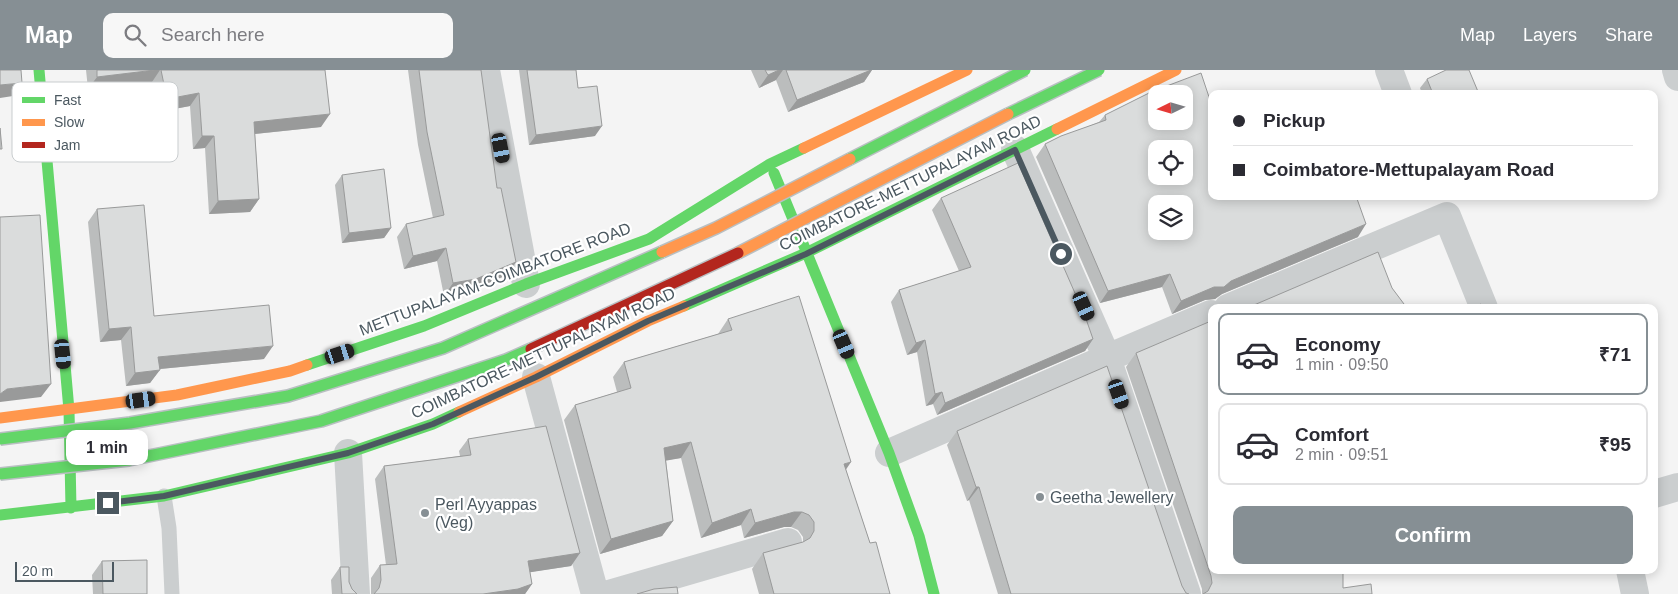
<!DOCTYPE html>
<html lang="en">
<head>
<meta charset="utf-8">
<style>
	:root { --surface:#fff; --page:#f7f7f7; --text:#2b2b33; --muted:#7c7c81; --line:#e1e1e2; --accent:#868f94 }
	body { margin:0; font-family:Helvetica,sans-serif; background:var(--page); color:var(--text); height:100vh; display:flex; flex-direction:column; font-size:19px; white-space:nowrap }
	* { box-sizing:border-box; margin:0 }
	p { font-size:16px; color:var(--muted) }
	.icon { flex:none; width:28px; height:28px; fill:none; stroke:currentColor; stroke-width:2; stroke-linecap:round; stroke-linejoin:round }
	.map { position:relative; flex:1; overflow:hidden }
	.panel { position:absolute; left:1208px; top:234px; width:450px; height:270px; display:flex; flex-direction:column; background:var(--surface); border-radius:10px; box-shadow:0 2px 12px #0003 }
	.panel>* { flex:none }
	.top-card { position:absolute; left:1208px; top:20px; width:450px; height:110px; border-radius:10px; box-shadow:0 2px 12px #0003; display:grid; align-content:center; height:110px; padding:0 25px; background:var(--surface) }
	.needle { width:32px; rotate:265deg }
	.buttons { position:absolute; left:1148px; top:15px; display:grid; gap:10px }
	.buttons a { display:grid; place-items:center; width:45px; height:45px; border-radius:10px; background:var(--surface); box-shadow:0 2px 12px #0003; font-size:25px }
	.scale { position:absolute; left:15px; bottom:12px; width:99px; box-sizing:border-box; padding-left:5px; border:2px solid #4b5860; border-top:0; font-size:14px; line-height:18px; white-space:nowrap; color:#4b5860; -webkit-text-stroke:4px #fff; paint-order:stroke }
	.end { position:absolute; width:22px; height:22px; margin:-11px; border:6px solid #4b5860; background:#fff; box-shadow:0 0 0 2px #fff }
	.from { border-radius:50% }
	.bubble { position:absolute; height:35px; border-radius:10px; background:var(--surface); box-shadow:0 2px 12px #0003; font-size:16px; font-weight:600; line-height:35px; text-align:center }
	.car { position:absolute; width:15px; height:30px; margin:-15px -8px; border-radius:6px; box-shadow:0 0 4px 1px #0007; background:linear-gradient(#222 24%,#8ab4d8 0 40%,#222 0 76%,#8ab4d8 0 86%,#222 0) }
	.top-card b { display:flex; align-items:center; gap:18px; height:48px; font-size:19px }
	.top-card b+b { border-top:1px solid var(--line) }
	.top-card i { width:12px; height:12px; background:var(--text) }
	ul { padding:9px 0 0; list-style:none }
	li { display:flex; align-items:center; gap:15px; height:82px; margin:0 10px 8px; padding:0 15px; border:2px solid var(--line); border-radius:10px }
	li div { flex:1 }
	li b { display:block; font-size:19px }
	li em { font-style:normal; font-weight:600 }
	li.selected { border-color:var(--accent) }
	li>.icon { width:45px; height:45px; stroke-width:1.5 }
	.cta { display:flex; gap:10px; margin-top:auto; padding:10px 25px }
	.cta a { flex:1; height:58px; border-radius:10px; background:var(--accent); color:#fff; font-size:20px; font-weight:600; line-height:58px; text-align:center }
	header { display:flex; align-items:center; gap:30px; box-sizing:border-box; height:70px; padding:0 25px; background:var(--accent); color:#fff }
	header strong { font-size:24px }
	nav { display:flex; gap:28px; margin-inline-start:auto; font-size:18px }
	.search { width:350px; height:45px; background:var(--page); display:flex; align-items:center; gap:12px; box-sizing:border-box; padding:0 18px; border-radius:10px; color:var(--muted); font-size:19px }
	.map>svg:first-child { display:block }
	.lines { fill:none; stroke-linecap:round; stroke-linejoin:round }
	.lane { stroke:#cbcecf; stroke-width:15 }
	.street { stroke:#cbcecf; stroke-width:28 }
	.fast { stroke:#63d668; stroke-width:11 }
	.slow { stroke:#ff974d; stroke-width:11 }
	.fast-bridge-casing { stroke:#b9bfc2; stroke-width:14; stroke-linecap:butt }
	.slow-bridge-casing { stroke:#b9bfc2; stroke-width:14; stroke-linecap:butt }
	.jam-bridge-casing { stroke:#b9bfc2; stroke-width:14; stroke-linecap:butt }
	.fast-bridge { stroke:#63d668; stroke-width:11 }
	.slow-bridge { stroke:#ff974d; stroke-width:11 }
	.jam-bridge { stroke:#b3261e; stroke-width:11 }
	.wall { fill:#bbbdbd }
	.shaded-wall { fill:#999a9a }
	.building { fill:#dadcdc; stroke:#999a9a; fill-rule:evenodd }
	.route { stroke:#4b5860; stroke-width:6 }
	.poi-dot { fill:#868f94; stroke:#fff; stroke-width:2 }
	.labels { text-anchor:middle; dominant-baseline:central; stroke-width:4.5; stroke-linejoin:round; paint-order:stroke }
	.street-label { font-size:16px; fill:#4b5860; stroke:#fff }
	.poi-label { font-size:16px; fill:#4b5860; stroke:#fff; text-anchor:start }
	.key { fill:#fff; stroke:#c9cdcf; stroke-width:1 }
	.key-label { font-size:14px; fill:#4b5860 }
</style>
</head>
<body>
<header>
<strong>Map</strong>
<div class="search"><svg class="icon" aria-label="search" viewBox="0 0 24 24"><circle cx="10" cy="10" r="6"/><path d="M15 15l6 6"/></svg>Search here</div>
<nav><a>Map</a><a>Layers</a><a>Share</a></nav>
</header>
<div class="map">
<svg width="1678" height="524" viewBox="0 0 1678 524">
	<rect width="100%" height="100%" fill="#f4f4f4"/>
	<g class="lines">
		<!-- lane -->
		<path class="lane" d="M164 426 169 458 172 524"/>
		<!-- street -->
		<path class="street" d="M486 0 526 214
			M1389 0 1398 24
			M1676 0 1678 7
			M1015 79 1107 288 1187 524
			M1228 238 1447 146 1484 238
			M536 307 595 524
			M348 383 356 524
			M889 383 1107 288 1211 244
			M1654 424 1678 417
			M1630 500 1635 524
			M609 524 788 472"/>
		<!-- fast -->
		<path class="fast" d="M39 0 69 340 71 438
			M774 103 889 383 919 466 934 524
			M684 236 806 183 1057 59
			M307 295 424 256 526 214 649 169 770 94 804 78
			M0 445 164 426 348 383 433 354 459 342"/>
		<!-- slow -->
		<path class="slow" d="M1057 59 1176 0
			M804 78 967 0
			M459 342 536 307 648 251 684 236
			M0 348 177 325 290 301 307 295"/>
		<defs>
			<path id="fast-bridge" d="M1008 44 1099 0
				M850 89 1025 0
				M0 369 130 353 288 326 443 278 662 182
				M0 404 129 390 321 351 506 290 531 279"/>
			<path id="slow-bridge" d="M662 182 716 158 850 89
				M738 183 1008 44"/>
			<path id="jam-bridge" d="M531 279 738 183"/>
		</defs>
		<!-- fast-bridge casing -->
		<use href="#fast-bridge" class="fast-bridge-casing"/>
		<!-- slow-bridge casing -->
		<use href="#slow-bridge" class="slow-bridge-casing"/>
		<!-- jam-bridge casing -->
		<use href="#jam-bridge" class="jam-bridge-casing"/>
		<!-- fast-bridge -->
		<use href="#fast-bridge" class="fast-bridge"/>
		<!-- slow-bridge -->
		<use href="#slow-bridge" class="slow-bridge"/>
		<!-- jam-bridge -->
		<use href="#jam-bridge" class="jam-bridge"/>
	</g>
	<!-- wall -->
	<path class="wall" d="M86 0H325L321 57 255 64 259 129 250 142 209 144 205 78 193 79 190 36 158 42 152 12 88 19Z
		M408 0H481L507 205 467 222 444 226 437 191 404 199 397 167 406 154 433 148 418 75Z
		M519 0H576L578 18 595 66 529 75Z
		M751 0H872L864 12 788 42 776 10 759 18Z
		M1427 9 1479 24H1422L1420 18Z
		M1105 45 1211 126 1358 167 1222 224 1215 229 1205 230 1172 244 1162 217 1100 233 1036 87 1045 74 1099 52Z
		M342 105 391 158 384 168 342 173 335 115Z
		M941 128 1093 269 1085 281 937 345 933 334 926 336 917 282 907 285 891 232 899 220 959 201 932 140Z
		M97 139 154 246 264 289 160 299 150 313 126 316 121 270 100 272 88 152Z
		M728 249 846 400 870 473 890 524H759L752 499 763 483 803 472V467L798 460 791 457H784L744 468 741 455 701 468 681 388 666 390 673 451 662 466 600 484 564 350 575 335 617 322 613 307 624 292 718 264Z
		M1136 283 1343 518 1372 524H1202V519L1126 297Z
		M957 361 1182 516 1186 523 1189 524H998L969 430 967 431 947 375Z
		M468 369 580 483 571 496 530 502 532 514 525 524H371V508L380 495H386L375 409 384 396 460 386 459 381Z
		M102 491 147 524H93L92 505Z
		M340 497 349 512 352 519 357 524H332L331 510Z"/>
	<!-- shaded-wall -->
	<path class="shaded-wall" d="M155 0H160L152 12 88 19 97 7Z
		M779 0H783L776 10 759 18 768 5Z
		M871 0H872L864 12 788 42 797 30Z
		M22 13 13 26 0 28V15Z
		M199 23 190 36 158 42 167 29Z
		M330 44 321 57 245 65 254 52Z
		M602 56 595 66 529 75 536 65Z
		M202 66H214L205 78 193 79Z
		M259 129 250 142 209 144 218 131Z
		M1366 154 1358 167 1222 224 1215 229 1205 230 1172 244 1181 231 1214 217 1231 211Z
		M391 158 384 168 342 173 349 163Z
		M446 178 437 191 404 199 413 186Z
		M516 192 507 205 467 222 444 226 453 213Z
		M1170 204 1162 217 1100 233 1108 221Z
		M131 257 121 270 100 272 109 259Z
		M1093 269 1085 281 937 345 945 333Z
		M925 270 917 282 907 285 916 273Z
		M273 276 264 289 149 300 158 287Z
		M160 300 150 313 126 316 135 303Z
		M51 314 41 327 0 332V324L7 319Z
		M942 322 933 334 926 336 935 324Z
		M691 372 681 388 653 393 664 378Z
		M851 392 841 407 844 394Z
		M976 417H979L969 430 967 431Z
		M751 439 741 455 701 468 712 453Z
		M794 442H802L791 457H784L744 468 755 453Z
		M673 451 662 466 600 484 611 469Z
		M580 483 571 496 519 504 528 491Z
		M532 514 525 524H483Z"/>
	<!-- building -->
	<path class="building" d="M0 0H21L22 13 0 15Z
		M97 0H155L97 7Z
		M161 0H325L330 44 254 52 259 129 218 131 214 66H202L199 23 167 29Z
		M419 0H481L497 118H501L516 192 476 209 453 213 446 178 413 186 406 154 444 145 427 62Z
		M527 0H576L578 18 597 16 602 56 536 65Z
		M765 0H779L768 5Z
		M786 0H871L797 30Z
		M1446 0H1469L1479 24H1433L1427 9Z
		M1201 3 1211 33V126H1356L1366 154 1231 211 1224 217H1214L1181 231 1170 204 1108 221 1045 74 1061 66 1106 50 1105 45 1151 22ZM1156 24H1184V51H1156ZM1156 79H1184V106H1156ZM1156 134H1184V161H1156Z
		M0 58 2 79H0Z
		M1018 93 1085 246 1093 269 945 333 942 322 935 324 925 270 916 273 899 220 971 197 941 128Z
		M384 99 391 158 349 163 342 105Z
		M144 135 154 246 269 235 273 276 158 287 160 300 135 303 131 257 109 259 97 139Z
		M40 145 51 314 7 319 0 324V147Z
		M1378 182 1392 218 1407 238H1247Z
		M799 226 851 392 844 394 870 473 876 472 890 524H774L763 483 803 472 810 468 814 461V452L809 445 802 442H794L755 453 751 439 712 453 691 372 664 378 673 451 611 469 575 335 631 318 624 292 732 260 728 249Z
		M1481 234 1485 238H1472Z
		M1211 251V500H1343V518L1371 514 1372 524H1203L1208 521 1212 513 1211 506 1136 283Z
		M1107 296 1182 516 1186 523 1189 524H1011L979 417H976L957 361Z
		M546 356 580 483 528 491 532 514 518 519 483 524H374L379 518 381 510 380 495 397 494 384 396 471 385 468 369Z
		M147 490V524H103L102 491Z
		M340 497H349V512L352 519 357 524H342Z
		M677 517 678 524H637L654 519Z"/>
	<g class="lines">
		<!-- route -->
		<path class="route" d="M108 433 164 426 348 383 433 354 536 307 648 251 806 184 1015 80 1061 184"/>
	</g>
	<!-- markers -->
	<g class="poi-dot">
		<circle cx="1040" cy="427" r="5"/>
		<circle cx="425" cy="443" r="5"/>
	</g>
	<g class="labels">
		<!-- street labels -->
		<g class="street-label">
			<text transform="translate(910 113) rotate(-26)">COIMBATORE-METTUPALAYAM ROAD</text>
			<text transform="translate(495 209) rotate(-21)">METTUPALAYAM-COIMBATORE ROAD</text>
			<text transform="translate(543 283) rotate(-25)">COIMBATORE-METTUPALAYAM ROAD</text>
		</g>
		<!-- poi labels -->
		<g class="poi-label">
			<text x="1050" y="427">Geetha Jewellery</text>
			<text x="435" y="434">Perl Ayyappas<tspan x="435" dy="18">(Veg)</tspan></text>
		</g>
	</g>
	<!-- legend -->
	<rect x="12" y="12" width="166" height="80" rx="8" class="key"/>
	<rect x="22" y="27" width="23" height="6" fill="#63d668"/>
	<rect x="22" y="49" width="23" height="7" fill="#ff974d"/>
	<rect x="22" y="72" width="23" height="6" fill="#b3261e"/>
	<g class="key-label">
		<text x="54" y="35">Fast</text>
		<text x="54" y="57">Slow</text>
		<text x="54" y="80">Jam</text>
	</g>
</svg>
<div class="buttons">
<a><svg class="needle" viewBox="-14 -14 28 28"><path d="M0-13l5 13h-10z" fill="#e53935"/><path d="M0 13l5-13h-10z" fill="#7c7c81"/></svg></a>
<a><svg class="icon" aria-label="locate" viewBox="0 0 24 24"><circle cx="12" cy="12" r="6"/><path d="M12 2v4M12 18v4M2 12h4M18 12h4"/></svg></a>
<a><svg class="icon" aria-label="layers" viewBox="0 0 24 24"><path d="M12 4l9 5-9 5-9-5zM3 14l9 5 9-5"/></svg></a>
</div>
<div class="scale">20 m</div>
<i class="end from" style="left:1061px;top:184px"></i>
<i class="end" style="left:108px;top:433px"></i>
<div class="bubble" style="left:66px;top:360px;width:82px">1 min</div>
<i class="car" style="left:501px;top:78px;rotate:169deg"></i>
<i class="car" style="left:1084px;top:236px;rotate:156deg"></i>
<i class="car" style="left:844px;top:274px;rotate:157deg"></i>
<i class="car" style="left:63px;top:284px;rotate:174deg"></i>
<i class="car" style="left:340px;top:284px;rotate:72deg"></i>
<i class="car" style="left:1119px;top:324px;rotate:161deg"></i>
<i class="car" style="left:141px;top:330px;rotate:82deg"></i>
<div class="top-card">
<b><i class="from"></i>Pickup</b>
<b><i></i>Coimbatore-Mettupalayam Road</b>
</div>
<section class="panel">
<ul>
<li class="selected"><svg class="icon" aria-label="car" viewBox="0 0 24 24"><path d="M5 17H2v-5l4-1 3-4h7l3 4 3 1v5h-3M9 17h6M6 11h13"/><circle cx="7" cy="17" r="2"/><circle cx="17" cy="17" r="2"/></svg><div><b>Economy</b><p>1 min · 09:50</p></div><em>₹71</em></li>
<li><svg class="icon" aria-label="car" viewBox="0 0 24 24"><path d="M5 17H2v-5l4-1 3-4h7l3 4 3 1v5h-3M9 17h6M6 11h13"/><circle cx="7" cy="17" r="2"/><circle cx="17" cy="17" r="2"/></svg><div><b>Comfort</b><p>2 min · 09:51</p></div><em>₹95</em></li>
</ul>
<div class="cta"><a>Confirm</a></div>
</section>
</div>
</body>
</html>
